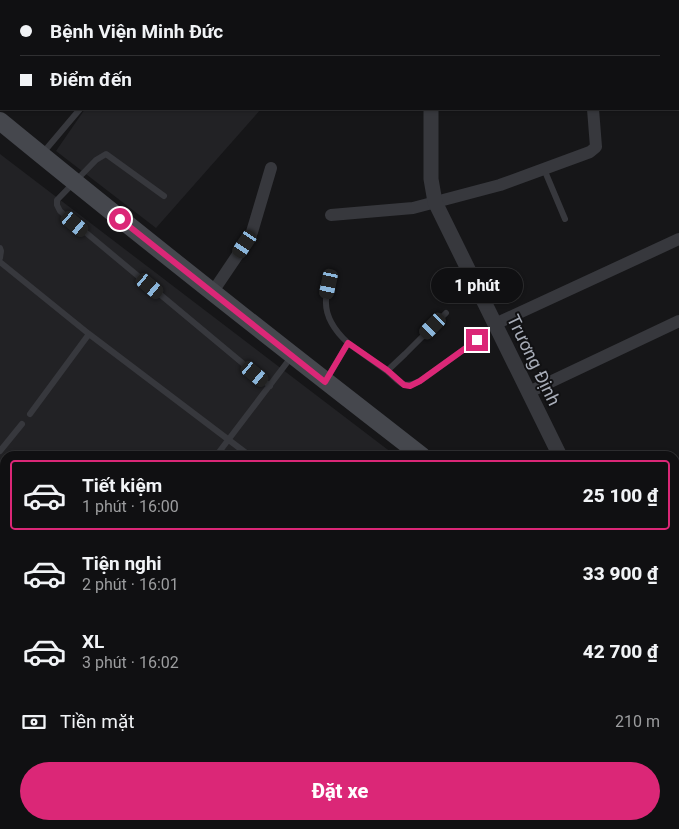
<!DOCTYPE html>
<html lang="vi">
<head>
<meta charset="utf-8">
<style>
	:root { --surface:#101012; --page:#1e1e20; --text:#f1f3f6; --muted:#9c9d9f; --line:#303032; --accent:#db2777 }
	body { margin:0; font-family:Roboto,sans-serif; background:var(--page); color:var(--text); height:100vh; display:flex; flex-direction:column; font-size:19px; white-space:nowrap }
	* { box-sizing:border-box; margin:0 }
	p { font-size:16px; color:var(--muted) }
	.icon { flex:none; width:28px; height:28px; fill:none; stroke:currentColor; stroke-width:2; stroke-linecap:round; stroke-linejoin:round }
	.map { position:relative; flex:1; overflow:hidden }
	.sheet { position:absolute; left:0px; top:451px; width:680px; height:379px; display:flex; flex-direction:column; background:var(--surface); border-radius:15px 15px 0 0; box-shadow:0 1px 4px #0004,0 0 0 1px var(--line) }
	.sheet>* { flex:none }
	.top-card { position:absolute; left:0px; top:0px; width:680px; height:110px; box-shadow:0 1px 4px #0004,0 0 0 1px var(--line); display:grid; align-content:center; height:110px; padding:0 20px; background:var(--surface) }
	.end { position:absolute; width:22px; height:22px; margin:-11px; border:6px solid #db2777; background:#fff; box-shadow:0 0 0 2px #fff }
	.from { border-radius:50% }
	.bubble { position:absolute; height:35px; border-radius:18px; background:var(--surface); box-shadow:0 1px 4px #0004,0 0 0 1px var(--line); font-size:16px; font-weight:800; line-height:35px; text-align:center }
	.car { position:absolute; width:15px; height:30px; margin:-15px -8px; border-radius:6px; box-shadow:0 0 4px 1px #0007; background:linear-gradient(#222 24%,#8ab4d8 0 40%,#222 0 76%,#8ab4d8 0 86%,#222 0) }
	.top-card b { display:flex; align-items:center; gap:18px; height:48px; font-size:19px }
	.top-card b+b { border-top:1px solid var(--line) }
	.top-card i { width:12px; height:12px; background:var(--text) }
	ul { padding:9px 0 0; list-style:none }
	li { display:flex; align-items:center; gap:15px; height:70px; margin:0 10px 8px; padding:0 10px; border:2px solid transparent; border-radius:5px }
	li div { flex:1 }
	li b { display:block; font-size:19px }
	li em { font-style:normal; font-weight:800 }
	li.current { border-color:var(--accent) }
	li>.icon { width:45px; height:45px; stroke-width:1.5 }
	.pay { display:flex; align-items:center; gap:12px; height:55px; padding:0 20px; font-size:19px }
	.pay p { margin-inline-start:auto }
	.primary-button { display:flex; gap:10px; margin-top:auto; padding:10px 20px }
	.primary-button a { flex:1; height:58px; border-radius:30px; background:var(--accent); color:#fff; font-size:20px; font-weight:800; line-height:58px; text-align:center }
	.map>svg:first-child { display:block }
	.built { fill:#222225 }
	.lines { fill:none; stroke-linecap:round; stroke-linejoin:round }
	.service { stroke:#37383d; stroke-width:6 }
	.minor { stroke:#37383d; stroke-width:12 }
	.tertiary { stroke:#37383d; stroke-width:15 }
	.secondary { stroke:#45474d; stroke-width:18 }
	.route { stroke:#db2777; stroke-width:6 }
	.labels { text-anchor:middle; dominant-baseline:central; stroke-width:4; stroke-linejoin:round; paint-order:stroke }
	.street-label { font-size:18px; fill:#a8adb8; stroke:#111113 }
</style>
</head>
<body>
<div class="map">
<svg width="679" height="829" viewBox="0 0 679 829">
	<rect width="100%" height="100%" fill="#161618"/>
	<!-- built -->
	<path class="built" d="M85 109H261L156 228 56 151Z
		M0 154 396 456H5V825H77L71 829H0Z"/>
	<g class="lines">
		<!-- service -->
		<path class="service" d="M99 0V1
			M42 154 80 109
			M544 169 565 219
			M164 196 106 154 96 160 57 200V205L60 211 270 386
			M0 248 1 251 0 258
			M0 262 89 334 250 456
			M329 284C328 289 326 295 326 300 325 317 336 332 348 343
			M387 371C400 382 402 390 420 381L477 340
			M326 380 348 343 387 371 405 354 446 313
			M30 414 89 334
			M0 451 22 424
			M216 456 292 356
			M0 524 5 528
			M0 621 5 625"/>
		<!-- minor -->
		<path class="minor" d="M469 0 470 1
			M581 0 582 1
			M331 215 413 208 500 185 590 152 596 147 593 109
			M212 293 245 244 252 232 271 168
			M495 324 679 239
			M529 392 679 321
			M521 825 525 829
			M324 829 329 825"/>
		<!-- tertiary -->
		<path class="tertiary" d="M430 0V1
			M431 109V179L435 202 560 456"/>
		<!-- secondary -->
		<path class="secondary" d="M0 121C139 235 280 346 422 456
			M675 658 679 662
			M675 760 679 758
			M566 829 572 825"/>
	</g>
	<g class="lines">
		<!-- route -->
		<path class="route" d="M120 219 325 382 348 343 387 370 404 385 410 386 420 381 477 340"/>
	</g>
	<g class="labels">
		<!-- street labels -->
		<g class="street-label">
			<text transform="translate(534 360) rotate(64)">Trương Định</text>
		</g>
	</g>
</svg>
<i class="end from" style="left:120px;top:219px"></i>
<i class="end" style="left:477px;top:340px"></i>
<div class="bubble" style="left:431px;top:268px;width:92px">1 phút</div>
<i class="car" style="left:75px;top:224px;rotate:130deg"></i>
<i class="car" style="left:245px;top:244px;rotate:214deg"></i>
<i class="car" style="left:329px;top:284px;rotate:192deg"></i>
<i class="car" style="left:150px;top:286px;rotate:130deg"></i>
<i class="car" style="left:433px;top:326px;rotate:225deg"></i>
<i class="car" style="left:255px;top:374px;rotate:130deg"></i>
<div class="top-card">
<b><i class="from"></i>Bệnh Viện Minh Đức</b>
<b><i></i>Điểm đến</b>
</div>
<section class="sheet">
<ul>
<li class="current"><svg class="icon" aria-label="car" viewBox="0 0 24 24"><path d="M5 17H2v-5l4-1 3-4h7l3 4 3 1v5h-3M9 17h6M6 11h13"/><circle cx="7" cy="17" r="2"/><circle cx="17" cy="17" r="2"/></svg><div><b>Tiết kiệm</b><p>1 phút · 16:00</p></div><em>25 100 ₫</em></li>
<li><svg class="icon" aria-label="car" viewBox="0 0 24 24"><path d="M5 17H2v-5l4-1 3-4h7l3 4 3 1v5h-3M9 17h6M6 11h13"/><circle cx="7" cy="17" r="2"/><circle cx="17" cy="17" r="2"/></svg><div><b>Tiện nghi</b><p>2 phút · 16:01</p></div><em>33 900 ₫</em></li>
<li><svg class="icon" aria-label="car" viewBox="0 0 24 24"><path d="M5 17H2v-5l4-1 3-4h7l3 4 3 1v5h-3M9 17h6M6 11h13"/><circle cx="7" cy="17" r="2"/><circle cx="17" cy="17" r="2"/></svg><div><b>XL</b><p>3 phút · 16:02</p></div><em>42 700 ₫</em></li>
</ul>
<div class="pay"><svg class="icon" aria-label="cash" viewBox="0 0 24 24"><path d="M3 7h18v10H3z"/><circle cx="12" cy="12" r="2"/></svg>Tiền mặt<p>210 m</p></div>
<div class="primary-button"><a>Đặt xe</a></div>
</section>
</div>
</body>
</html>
